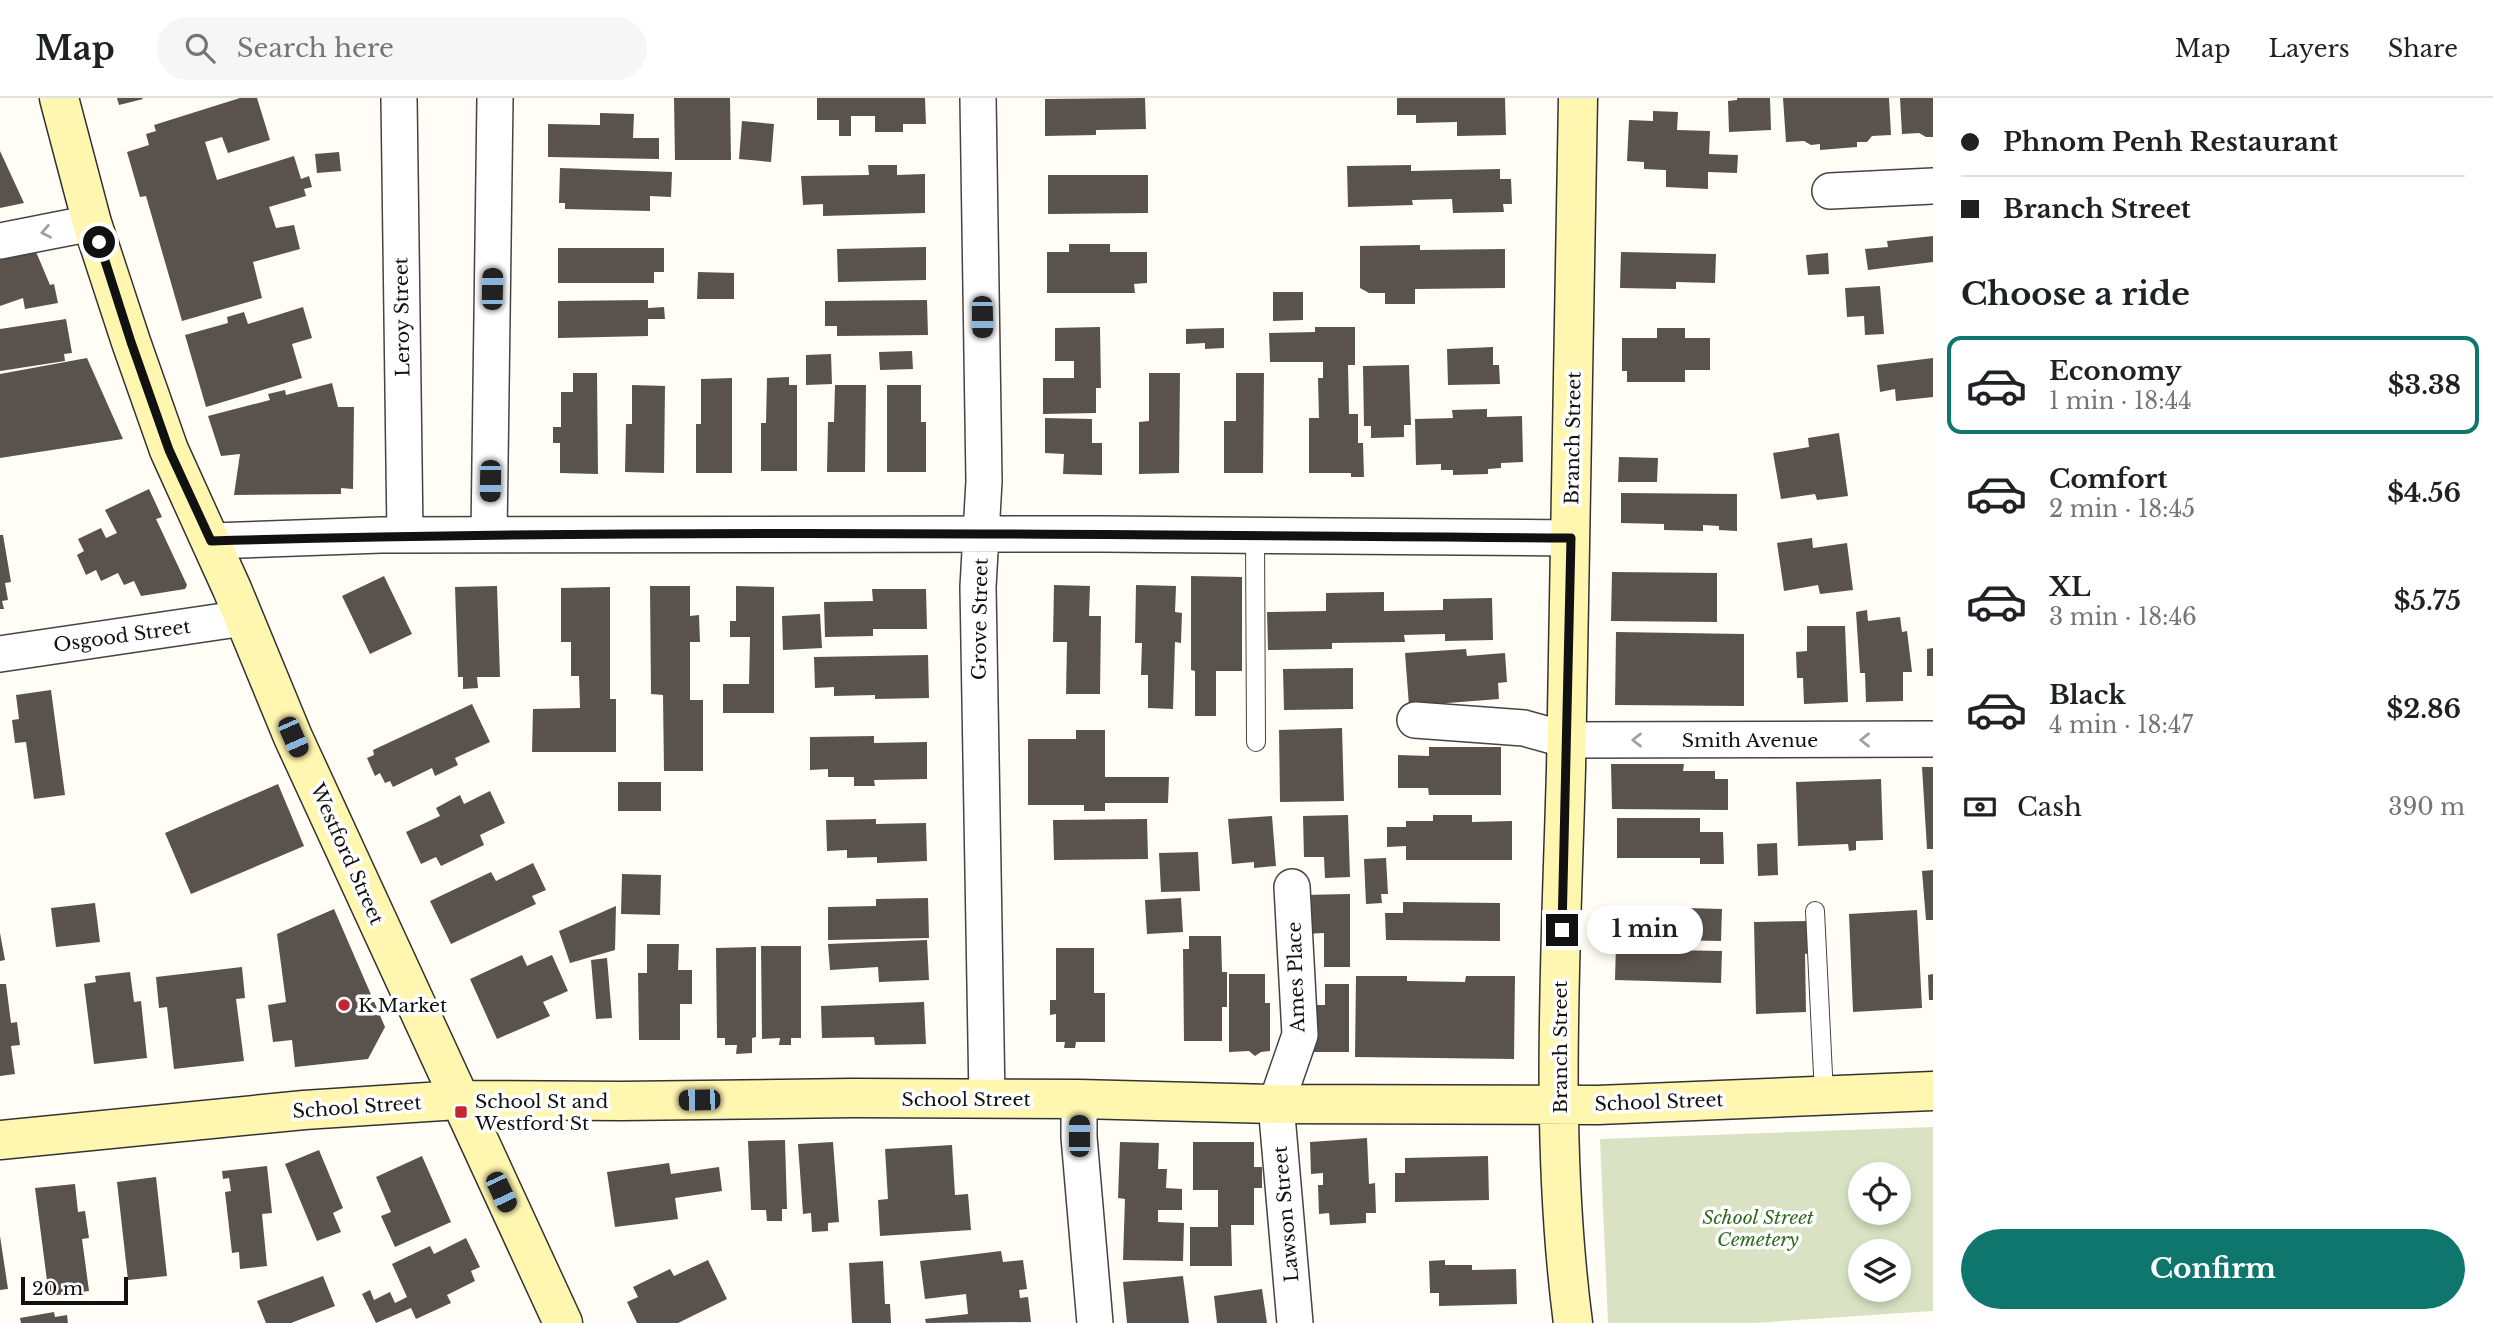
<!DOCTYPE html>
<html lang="en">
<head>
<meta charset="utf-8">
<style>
	:root { --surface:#fff; --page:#f6f6f6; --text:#202124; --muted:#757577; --line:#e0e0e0; --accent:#0f766e }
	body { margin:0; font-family:"Libre Baskerville",serif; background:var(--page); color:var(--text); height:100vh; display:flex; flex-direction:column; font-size:26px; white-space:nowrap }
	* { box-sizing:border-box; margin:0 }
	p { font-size:23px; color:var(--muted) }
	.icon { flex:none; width:38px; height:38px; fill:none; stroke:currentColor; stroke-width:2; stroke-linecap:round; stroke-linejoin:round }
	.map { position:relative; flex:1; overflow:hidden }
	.drawer { display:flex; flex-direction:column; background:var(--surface); width:560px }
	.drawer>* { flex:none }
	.banner { display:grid; align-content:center; height:154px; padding:0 28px; background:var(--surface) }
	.controls { position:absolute; left:1848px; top:1064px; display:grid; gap:14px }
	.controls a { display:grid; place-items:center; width:63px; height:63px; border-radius:50%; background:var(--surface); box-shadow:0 4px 10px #0003; font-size:35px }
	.scale { position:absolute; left:21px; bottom:18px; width:107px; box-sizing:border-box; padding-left:7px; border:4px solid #111; border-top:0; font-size:19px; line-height:24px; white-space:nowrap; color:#111; -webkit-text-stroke:5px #fff; paint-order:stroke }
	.end { position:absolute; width:32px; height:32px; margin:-16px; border:9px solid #111; background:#fff; box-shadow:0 0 0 4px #fff }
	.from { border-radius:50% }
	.bubble { position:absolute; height:49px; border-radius:24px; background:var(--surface); box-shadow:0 4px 10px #0003; font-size:23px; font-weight:800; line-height:49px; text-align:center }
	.car { position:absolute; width:21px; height:42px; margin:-21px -10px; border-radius:9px; box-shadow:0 0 5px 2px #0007; background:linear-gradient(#222 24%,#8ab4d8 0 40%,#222 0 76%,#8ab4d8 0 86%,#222 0) }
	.banner b { display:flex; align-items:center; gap:24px; height:66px; font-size:26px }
	.banner b+b { border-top:2px solid var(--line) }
	.banner i { width:18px; height:18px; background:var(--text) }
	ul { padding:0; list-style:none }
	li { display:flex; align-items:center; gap:21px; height:98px; margin:0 14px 10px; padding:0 14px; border:4px solid transparent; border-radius:14px }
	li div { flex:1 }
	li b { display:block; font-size:26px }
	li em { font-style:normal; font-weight:800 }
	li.current { border-color:var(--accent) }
	li>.icon { width:63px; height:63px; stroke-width:1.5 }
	h2 { padding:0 28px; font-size:32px; line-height:84px }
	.pay { display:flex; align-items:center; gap:18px; height:77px; padding:0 28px; font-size:26px }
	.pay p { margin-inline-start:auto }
	.action { display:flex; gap:14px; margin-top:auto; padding:14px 28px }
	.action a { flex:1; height:80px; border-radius:42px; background:var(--accent); color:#fff; font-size:28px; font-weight:800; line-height:80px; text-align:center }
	header { display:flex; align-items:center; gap:42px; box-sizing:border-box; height:98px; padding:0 35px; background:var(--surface); border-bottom:2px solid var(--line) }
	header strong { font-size:33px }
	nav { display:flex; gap:38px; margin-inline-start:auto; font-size:24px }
	.search { width:490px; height:63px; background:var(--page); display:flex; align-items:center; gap:18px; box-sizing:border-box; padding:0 24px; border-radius:38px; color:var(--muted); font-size:26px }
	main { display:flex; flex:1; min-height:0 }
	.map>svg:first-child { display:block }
	.cemetery { fill:#d9e3c4; fill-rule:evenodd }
	.building { fill:#5a524d }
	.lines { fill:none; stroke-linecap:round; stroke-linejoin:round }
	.lane-casing { stroke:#444; stroke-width:20 }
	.street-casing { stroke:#444; stroke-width:38 }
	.secondary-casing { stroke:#333; stroke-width:41 }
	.lane { stroke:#fff; stroke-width:18 }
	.street { stroke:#fff; stroke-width:35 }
	.secondary { stroke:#fff6b0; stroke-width:38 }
	.oneway { stroke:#a0a0a0 }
	.route { stroke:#111; stroke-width:9 }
	.poi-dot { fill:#c4262e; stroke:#fff; stroke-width:2.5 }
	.labels { text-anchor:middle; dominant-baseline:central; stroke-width:7; stroke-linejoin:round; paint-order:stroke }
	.street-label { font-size:19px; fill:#111; stroke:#fff }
	.poi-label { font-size:19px; fill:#111; stroke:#fff; text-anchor:start }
	.park-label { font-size:19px; font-style:italic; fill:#2f6b1f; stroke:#fff }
</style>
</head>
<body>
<header>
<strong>Map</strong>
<div class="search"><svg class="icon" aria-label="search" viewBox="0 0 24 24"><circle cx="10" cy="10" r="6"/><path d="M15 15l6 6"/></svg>Search here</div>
<nav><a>Map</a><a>Layers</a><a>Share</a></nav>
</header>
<main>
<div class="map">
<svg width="1933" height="1225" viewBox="0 0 1933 1225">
	<rect width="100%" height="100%" fill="#fffdf5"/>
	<!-- cemetery -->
	<path class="cemetery" d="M1933 1029V1213L1752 1225H1608L1600 1041ZM1860 1076H1899V1115H1860ZM1860 1153H1899V1192H1860Z"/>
	<!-- building -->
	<path class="building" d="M117 0H142L143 1 119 7Z
		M240 0H257L270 42 228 55 222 39 205 44 217 82 294 58 301 81 309 78 312 89 304 91 306 98 269 109 276 130 294 127 300 151 253 164 262 200 182 223 146 98 140 99 127 54 149 47 146 36 156 33 154 27Z
		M674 0H730L731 62H675Z
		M817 0H925L926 26H903V34H875V18H851V38H839V22H817Z
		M1145 0 1146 31 1096 32V37L1045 38V1Z
		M1397 0H1505L1506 37 1457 38V24L1416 25V17H1397Z
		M1737 0H1770L1771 32 1729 34 1728 3 1737 2Z
		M1783 0H1889L1891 37 1872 38 1867 44H1857V49L1820 52V46L1811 47 1804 43 1786 44Z
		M1900 0H1933V39H1926L1919 35 1902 36Z
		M1653 13 1678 14 1677 32 1710 33 1709 56 1738 57 1737 75 1708 74V91L1666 89V72L1644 71V64L1627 63 1629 22 1653 23Z
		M600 15 634 16 633 40H659V61L548 59V26L600 27Z
		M742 23 774 26 771 64 739 61Z
		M0 53 24 105 0 110Z
		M339 54 341 73 317 75 315 56Z
		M868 67H897V77L925 76V115L823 118V106L803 107 801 78 869 77Z
		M1411 67V73L1500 71V81H1511L1512 106H1503L1504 114 1453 115 1452 101 1412 102 1413 107 1348 109 1347 68Z
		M560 70 672 74 671 99 650 98V113L565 111V105H559Z
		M1048 77H1148V115L1048 116Z
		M1933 138V164L1868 172 1865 151 1888 149 1887 143Z
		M1069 146H1110V154H1147V185L1134 186 1135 195H1047V154H1069Z
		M1420 147V152L1505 151V190L1415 191V206H1385V195H1369L1360 190V148Z
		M34 149 50 187 54 186 58 205 25 211 23 200 0 208V156Z
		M926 149V182L838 184 837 151Z
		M558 150H664V174H654V185H558Z
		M1621 154 1716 156 1715 185 1676 184V191L1620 190Z
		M1828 155 1829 176 1808 177 1806 157Z
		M698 174 734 175V201H697Z
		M1880 188 1884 236 1865 237 1864 218 1847 219 1845 190Z
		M1273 194H1303V222L1273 223Z
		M648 202V210L664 209 665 221H648V238L558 240V203Z
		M927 202 928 237 837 238V228H825V203Z
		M303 209 312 240 292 246 302 280 206 309 185 237 228 225 227 219 244 214 248 226Z
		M66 221 72 255 64 256 65 263 0 273V231Z
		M1100 229 1101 290H1096V315L1043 316V280H1074V263H1055V230Z
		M1315 229H1355V267H1348L1349 316H1358V345H1363L1364 379H1351V375H1309V320H1319L1318 280H1323V264H1270L1269 235 1315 234Z
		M1224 230V250L1205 251V245L1186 246V231Z
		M1657 230H1685V240H1710V272H1685V284H1627V273H1622V240H1657Z
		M1493 249V267H1499L1500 286 1448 287 1447 251Z
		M912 253 913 271 880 272 879 254Z
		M831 256 832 286 806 287V257Z
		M87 260 123 341 0 360V276Z
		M1933 260V299L1896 303 1895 291 1880 294 1877 267Z
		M1409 267 1411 327H1404V339L1371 340V328H1364L1363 268Z
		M573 275H597L598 376 560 375V345H553V329H561V294H573Z
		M1149 275H1180L1179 375 1139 376V324L1149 323Z
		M1236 275H1264L1263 375H1224V323H1236Z
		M789 279V287H797V373H761V325H766L767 280Z
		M732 280V375H696V326H701V281Z
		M332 285 338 309H354L353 391 341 390V396L234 397 240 356 221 358 208 318 270 302 268 296 285 292 286 297Z
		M632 287 665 288 664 375 625 374 626 326H632Z
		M835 287H866L865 374H827L828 324H834Z
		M887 287H921V324H926V374H887Z
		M1487 311V319L1522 318 1523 364 1501 365V370L1488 371V376L1453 377V372H1441V366L1416 367 1415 321 1453 320 1452 312Z
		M1045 320 1092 321V345H1102V377L1063 376 1064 356 1045 355Z
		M1839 335 1848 398 1817 402 1815 396 1781 401 1773 355 1809 349 1808 340Z
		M1619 359 1658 360 1657 384H1618Z
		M149 391 162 419 156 421 187 487 185 491 141 498 134 483 124 487 118 475 101 483 96 472 86 477 77 457 84 453 78 441 101 430 106 440 117 435 105 412Z
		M1621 395 1737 396V433L1719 432V428L1703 427V433L1664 432V426L1621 425Z
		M0 437H3L11 484 5 485 8 502 2 503 4 511H0Z
		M1812 440 1813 450 1847 445 1853 492 1820 496 1818 487 1784 493 1777 445Z
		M1612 474 1717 475V524L1611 523Z
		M384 478 412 536 370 556 342 498Z
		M1191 478 1242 479V573H1216V618H1195V573L1191 572Z
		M1054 487 1090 488 1089 518H1101L1100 596H1066L1067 544H1053Z
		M1136 487 1176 488 1175 514 1182 515 1181 545 1175 544 1173 611 1148 610V577H1141L1142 545H1135Z
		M497 488 500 579H477L478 590 463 591V579H458L455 489Z
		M650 488H690V518L699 517 700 544H690V602H703V673H664L663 597 651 596Z
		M736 488 774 489V615H723V586H749L750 539H730V523H736Z
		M610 489V601H616V654H532L533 611 580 610 579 578H571V544H561V490Z
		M872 491H926L927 531H873V538L825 539 824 504 873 503Z
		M1384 494V513L1443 512V501L1492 500 1493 542 1445 543V536L1404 537 1405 544 1332 545V551L1268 552 1267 514 1326 513V495Z
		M1867 512 1868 523 1900 519 1902 534 1907 533 1912 574H1903V603L1866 604 1865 575H1860L1856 514Z
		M820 516 822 550 783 552 782 518Z
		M1807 528H1845L1848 604 1804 606 1803 580H1797L1796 554 1807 553Z
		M1616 534 1744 536V608L1615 607Z
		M1933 550V578H1927V551Z
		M1466 551 1467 558 1505 555 1507 584 1498 585 1499 601 1409 608 1405 555Z
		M928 557 929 600 875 601V597L834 598V589L815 590 814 559Z
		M1353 570V611L1284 612 1283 571Z
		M51 592 65 697 34 701 26 644 15 645 12 622 19 621 16 597Z
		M472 606 490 644 455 660 458 667 435 678 432 670 393 689 390 683 385 685 380 675 375 678 367 660 374 657 373 652Z
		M1342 630 1344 703 1280 704 1279 632Z
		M1076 632H1105V679H1169L1168 705H1105V713H1084V707H1028V641H1076Z
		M874 638V645L927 644V681L874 682 875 688H854V679H828V671L810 672V639Z
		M1429 649H1501V697H1429L1428 690H1398V657L1429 658Z
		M1611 666H1684L1683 673H1715V681H1728V712L1612 711Z
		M1922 669H1933V751H1927Z
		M1881 681 1883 742 1856 743V752L1849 753 1848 746 1798 748 1796 684Z
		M618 684H661V713H618Z
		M278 686 304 748 191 796 165 735Z
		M490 693 505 725 480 737 484 747 441 768 436 759 421 766 406 734 440 718 436 710 460 697 464 706Z
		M1348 717 1350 779 1325 780 1324 759H1304L1303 718Z
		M1433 717H1472V724L1512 723V762H1406V748L1387 749V729H1406V723H1433Z
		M1272 718 1276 768 1254 770V764L1232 766 1228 721Z
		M1617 720H1700V734H1723L1724 766H1700V760H1617Z
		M876 721V726L926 725 927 763 877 765V759L847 760V752L827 753 826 722Z
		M1147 721 1148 761 1054 762 1053 722Z
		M1777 745 1778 777 1758 778 1757 746Z
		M1198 754 1200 793 1161 794 1159 755Z
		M1386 760 1388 796H1381L1382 805 1366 806 1364 761Z
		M533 765 546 792 532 798 536 806 451 846 430 803 491 774 496 783Z
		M1933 772V822H1926L1922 773Z
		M622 776 661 777 660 817 621 816Z
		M1350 796V869H1324V835L1304 836V797Z
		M928 800 929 840 828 842V809L876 808V801Z
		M1181 800 1183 834 1147 836 1145 802Z
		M1403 804 1500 805V843L1386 842 1385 815H1403Z
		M95 805 100 844 56 849 51 810Z
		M616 808 615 852 570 865 559 833Z
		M1617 808 1722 811 1721 843 1667 842V852L1722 853 1721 885 1615 882Z
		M334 811 385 929 368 961 295 969 292 942 273 944 268 907 286 904 277 836Z
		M1917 812 1922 910 1853 914 1849 816Z
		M1809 823 1810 855 1805 856 1806 914 1756 916 1754 824Z
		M0 835 5 862 0 863Z
		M1189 838H1221L1222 874H1227V909H1222V943H1184L1183 851H1189Z
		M927 842 929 882 879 884 878 869 830 872 828 846Z
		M647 846H679L678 872H692V906H680V942H639L638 875H647Z
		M761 848H801V940H791V947H779L780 940 762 941Z
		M756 849V939L752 940V955L736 956 737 947H725V940H717L716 850Z
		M1056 850H1094V895H1105V944H1076L1075 950H1064L1065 944H1056V916L1050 917V902H1056Z
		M522 857 527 868 552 857 568 893 543 904 550 918 497 941 470 881Z
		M607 860 612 920 596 921 591 862Z
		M242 869 245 900 236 901 244 963 174 971 167 909 159 910 156 879Z
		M130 874 134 904 141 903 147 960 94 966 84 886 96 884 95 878Z
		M1229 876H1265V905H1270V953L1261 954 1255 958 1249 953 1229 954Z
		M1933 876V902H1929L1928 877Z
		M1356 878H1407V883L1465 884 1466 878H1515L1514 961 1355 959Z
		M0 886H6L11 925 17 924 20 947 11 948 15 976 0 978Z
		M1325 886H1349V954H1310V907H1325Z
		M924 904 926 946 875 947 874 939 822 940 821 908Z
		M1367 1040 1369 1086 1375 1085 1376 1115H1366V1125L1330 1127 1329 1115 1319 1116 1318 1087H1323V1075L1311 1076 1310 1044Z
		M785 1042 787 1111H782V1123H767L766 1112H751L748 1043Z
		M833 1044 839 1124 828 1125V1133L812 1134 811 1115 803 1116 798 1046Z
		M1120 1044 1159 1045 1158 1071H1167L1166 1090 1182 1091V1112H1158V1124L1184 1125 1183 1163 1123 1162 1125 1101 1118 1100Z
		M1193 1044H1254V1069H1262V1090H1254V1127H1231L1232 1168H1190V1129H1218V1092H1193Z
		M952 1047 955 1097 968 1096 971 1132 880 1138 878 1102 888 1101 885 1051Z
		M319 1052 343 1110 333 1115 341 1134 317 1143 285 1066Z
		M422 1058 451 1124 395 1149 381 1118 391 1114 376 1079Z
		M1488 1058 1489 1102 1395 1104V1075H1405V1060Z
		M669 1065 671 1076 719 1069 722 1093 675 1100 678 1121 615 1129 607 1074Z
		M267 1068 272 1115 262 1116 267 1168 240 1171 239 1154 232 1155 225 1094 231 1093 229 1080 223 1081 222 1073Z
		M156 1079 167 1178 128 1182 117 1084Z
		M75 1086 78 1114 85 1113 89 1140 82 1141 89 1193 49 1198 35 1090Z
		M0 1138 8 1191 0 1192Z
		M466 1140 480 1169 471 1173 475 1183 447 1197 451 1205 416 1221 411 1210 376 1225 362 1196 370 1192 374 1202 390 1194 395 1205 407 1199 392 1166 430 1148 434 1156Z
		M1001 1153 1003 1164 1023 1162 1027 1191 1019 1192 1020 1200 1028 1199 1031 1224 926 1225 925 1221 968 1216 966 1196 925 1201 920 1163Z
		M708 1162 727 1201 678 1225H637L627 1204 638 1199 633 1189 670 1171 674 1178Z
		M1445 1162V1167H1472V1172L1516 1171 1517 1206 1439 1208V1195H1430L1429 1163Z
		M883 1163 885 1206H890L891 1225H852L849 1165Z
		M323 1178 335 1208 291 1225H266L257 1203Z
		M1183 1178 1189 1225H1127L1123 1184Z
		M1262 1191 1267 1225H1217L1214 1198Z
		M54 1214 55 1219 67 1217 68 1225H21L20 1220Z"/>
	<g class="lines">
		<defs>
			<path id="lane" d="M1255 437 1256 644
				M1815 813 1824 997"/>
			<path id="street" d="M399 0 405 437
				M978 0 984 383 978 489 987 1001
				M1830 93 1933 88
				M0 143 92 125
				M489 437 495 0
				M211 443 381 437 1103 436 1571 440
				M0 556 244 520
				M1415 622 1524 630 1567 642 1933 641
				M1292 789 1300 937 1276 1006 1295 1225
				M1079 1001V1039L1095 1225"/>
			<path id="secondary" d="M59 0 92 125 131 244 169 352 232 491 293 639 563 1225
				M0 1042 304 1012 458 1002 622 1003 852 1000 1079 1001 1276 1006 1598 1007 1933 993
				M1573 1225C1549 1042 1561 855 1566 671 1572 448 1575 224 1578 0"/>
		</defs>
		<!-- lane casing -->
		<use href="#lane" class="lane-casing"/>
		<!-- street casing -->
		<use href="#street" class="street-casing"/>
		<!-- secondary casing -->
		<use href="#secondary" class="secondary-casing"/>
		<!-- lane -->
		<use href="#lane" class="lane"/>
		<!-- street -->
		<use href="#street" class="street"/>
		<!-- secondary -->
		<use href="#secondary" class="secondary"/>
	</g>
	<!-- one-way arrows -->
	<defs><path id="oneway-chevron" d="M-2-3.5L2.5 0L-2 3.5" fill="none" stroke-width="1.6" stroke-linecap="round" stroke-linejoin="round" transform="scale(1.75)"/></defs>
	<g class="oneway">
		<use href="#oneway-chevron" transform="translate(46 134) rotate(169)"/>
		<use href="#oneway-chevron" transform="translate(1637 642) rotate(180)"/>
		<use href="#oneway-chevron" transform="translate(1865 642) rotate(180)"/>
	</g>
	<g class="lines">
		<!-- route -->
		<path class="route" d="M99 144 131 244 169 352 211 443C664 430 1118 437 1571 440L1562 832"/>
	</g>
	<!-- markers -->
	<g class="poi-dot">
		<circle cx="344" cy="907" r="7"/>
		<rect x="454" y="1007" width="14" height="14" rx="3.5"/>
	</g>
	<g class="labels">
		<!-- street labels -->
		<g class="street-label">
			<text transform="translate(402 219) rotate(-91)">Leroy Street</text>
			<text transform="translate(1573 340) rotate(-89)">Branch Street</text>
			<text transform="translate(980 521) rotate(-89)">Grove Street</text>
			<text transform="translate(122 538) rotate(-8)">Osgood Street</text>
			<text x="1750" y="642">Smith Avenue</text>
			<text transform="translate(347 756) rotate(66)">Westford Street</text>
			<text transform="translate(1296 879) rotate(-92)">Ames Place</text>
			<text transform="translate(1560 949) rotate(-90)">Branch Street</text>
			<text x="966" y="1001">School Street</text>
			<text transform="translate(1659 1004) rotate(-2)">School Street</text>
			<text transform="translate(357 1009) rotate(-4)">School Street</text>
			<text transform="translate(1286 1116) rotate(-95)">Lawson Street</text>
		</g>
		<!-- poi labels -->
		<g class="poi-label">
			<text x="358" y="907">K Market</text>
			<text x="475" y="1003">School St and<tspan x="475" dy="22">Westford St</tspan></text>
		</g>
		<!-- park labels -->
		<g class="park-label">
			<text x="1758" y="1119">School Street<tspan x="1758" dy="22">Cemetery</tspan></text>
		</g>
	</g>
</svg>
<div class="controls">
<a><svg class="icon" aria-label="locate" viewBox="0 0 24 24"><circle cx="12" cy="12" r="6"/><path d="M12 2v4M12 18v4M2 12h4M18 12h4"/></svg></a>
<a><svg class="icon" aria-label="layers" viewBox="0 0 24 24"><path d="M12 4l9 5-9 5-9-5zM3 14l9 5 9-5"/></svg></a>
</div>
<div class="scale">20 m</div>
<i class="end from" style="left:99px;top:144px"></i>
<i class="end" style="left:1562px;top:832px"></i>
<div class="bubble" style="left:1587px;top:807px;width:116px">1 min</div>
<i class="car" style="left:492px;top:191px;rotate:1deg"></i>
<i class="car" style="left:982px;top:219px;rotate:179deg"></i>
<i class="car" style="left:490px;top:383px;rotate:181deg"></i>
<i class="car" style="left:293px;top:639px;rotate:156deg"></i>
<i class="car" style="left:699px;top:1002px;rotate:269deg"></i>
<i class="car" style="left:1079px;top:1038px;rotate:0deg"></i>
<i class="car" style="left:501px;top:1094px;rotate:155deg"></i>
</div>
<section class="drawer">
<div class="banner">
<b><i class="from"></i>Phnom Penh Restaurant</b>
<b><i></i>Branch Street</b>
</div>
<h2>Choose a ride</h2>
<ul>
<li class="current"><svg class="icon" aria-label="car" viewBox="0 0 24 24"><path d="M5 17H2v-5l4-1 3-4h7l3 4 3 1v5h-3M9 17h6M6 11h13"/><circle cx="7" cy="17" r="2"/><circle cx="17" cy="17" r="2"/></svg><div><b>Economy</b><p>1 min · 18:44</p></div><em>$3.38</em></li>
<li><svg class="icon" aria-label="car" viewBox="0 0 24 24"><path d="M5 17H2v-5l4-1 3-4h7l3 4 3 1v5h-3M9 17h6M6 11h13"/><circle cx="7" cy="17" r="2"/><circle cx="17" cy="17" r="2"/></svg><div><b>Comfort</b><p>2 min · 18:45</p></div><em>$4.56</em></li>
<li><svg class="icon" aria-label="car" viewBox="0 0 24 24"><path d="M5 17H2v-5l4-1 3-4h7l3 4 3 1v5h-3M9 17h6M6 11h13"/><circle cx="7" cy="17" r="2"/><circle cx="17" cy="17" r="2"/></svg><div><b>XL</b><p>3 min · 18:46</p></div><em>$5.75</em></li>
<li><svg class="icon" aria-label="car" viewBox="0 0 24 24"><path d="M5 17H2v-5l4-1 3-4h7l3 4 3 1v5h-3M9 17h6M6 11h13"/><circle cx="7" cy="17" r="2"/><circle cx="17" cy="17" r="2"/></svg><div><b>Black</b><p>4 min · 18:47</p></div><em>$2.86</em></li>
</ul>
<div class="pay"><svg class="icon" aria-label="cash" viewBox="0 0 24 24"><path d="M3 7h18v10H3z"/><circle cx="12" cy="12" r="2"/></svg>Cash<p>390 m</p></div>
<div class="action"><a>Confirm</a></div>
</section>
</main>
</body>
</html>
